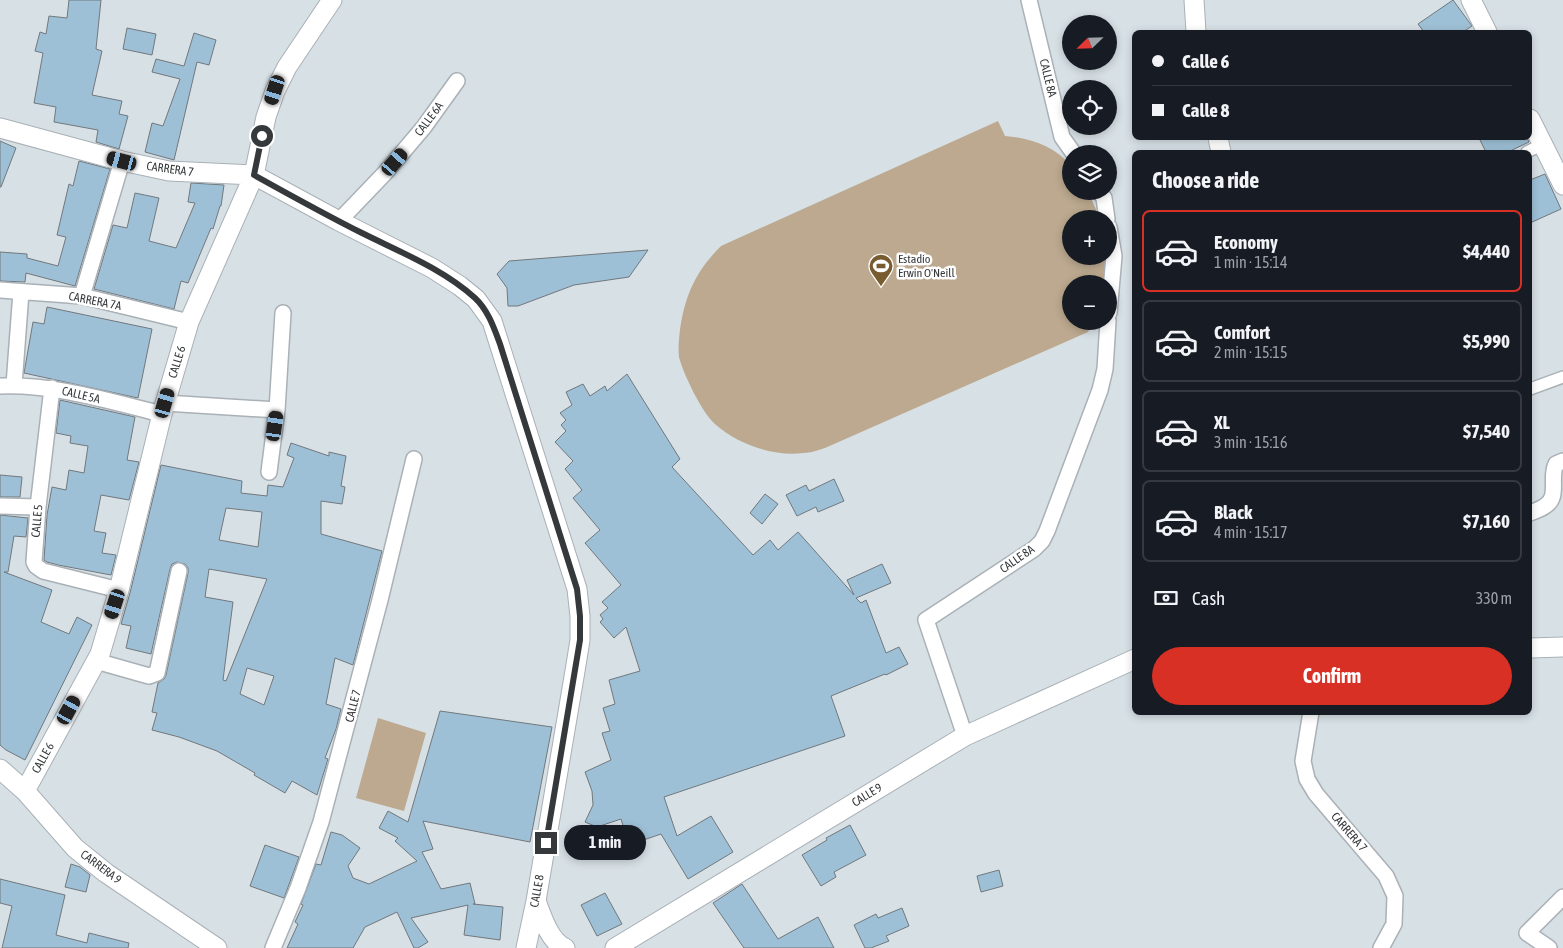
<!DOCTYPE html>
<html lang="en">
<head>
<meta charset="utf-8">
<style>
	:root { --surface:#171b24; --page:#242831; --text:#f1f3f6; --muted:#9ea1a6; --line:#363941; --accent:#d93025 }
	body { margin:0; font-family:"Asap Condensed",sans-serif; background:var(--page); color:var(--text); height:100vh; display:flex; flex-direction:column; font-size:19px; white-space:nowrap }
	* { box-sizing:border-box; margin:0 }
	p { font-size:16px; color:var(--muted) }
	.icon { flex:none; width:28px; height:28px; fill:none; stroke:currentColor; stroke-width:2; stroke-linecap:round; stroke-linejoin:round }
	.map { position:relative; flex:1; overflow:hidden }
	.side { position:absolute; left:1132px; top:150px; width:400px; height:565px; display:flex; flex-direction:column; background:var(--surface); border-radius:8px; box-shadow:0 2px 8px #0003 }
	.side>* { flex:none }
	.guide { position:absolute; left:1132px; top:30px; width:400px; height:110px; border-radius:8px; box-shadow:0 2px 8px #0003; display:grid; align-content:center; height:110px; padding:0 20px; background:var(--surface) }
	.needle { width:32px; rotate:247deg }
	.buttons { position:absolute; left:1062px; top:15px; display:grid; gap:10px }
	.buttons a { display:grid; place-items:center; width:55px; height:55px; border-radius:50%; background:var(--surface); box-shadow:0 2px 8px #0003; font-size:25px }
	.end { position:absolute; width:22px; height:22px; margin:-11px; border:6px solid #36393b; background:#fff; box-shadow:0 0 0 2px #fff }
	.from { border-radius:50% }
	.bubble { position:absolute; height:35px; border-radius:18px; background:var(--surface); box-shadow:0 2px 8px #0003; font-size:16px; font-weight:700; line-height:35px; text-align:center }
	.car { position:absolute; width:15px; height:30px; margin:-15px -8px; border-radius:6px; box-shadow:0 0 4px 1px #0007; background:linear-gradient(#222 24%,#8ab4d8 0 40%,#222 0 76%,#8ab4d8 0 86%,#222 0) }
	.guide b { display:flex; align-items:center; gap:18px; height:48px; font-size:19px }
	.guide b+b { border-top:1px solid var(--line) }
	.guide i { width:12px; height:12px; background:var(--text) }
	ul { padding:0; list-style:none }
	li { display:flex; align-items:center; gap:15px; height:82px; margin:0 10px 8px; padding:0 10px; border:2px solid var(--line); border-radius:8px }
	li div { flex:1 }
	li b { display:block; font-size:19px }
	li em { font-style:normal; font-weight:700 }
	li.current { border-color:var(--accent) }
	li>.icon { width:45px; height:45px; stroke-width:1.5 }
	h2 { padding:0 20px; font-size:22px; line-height:60px }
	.pay { display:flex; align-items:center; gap:12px; height:55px; padding:0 20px; font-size:19px }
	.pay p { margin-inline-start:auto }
	.primary-button { display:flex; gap:10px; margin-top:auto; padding:10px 20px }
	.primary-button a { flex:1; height:58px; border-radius:30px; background:var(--accent); color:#fff; font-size:20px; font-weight:700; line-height:58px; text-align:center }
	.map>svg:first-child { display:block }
	.green { fill:#bca98f }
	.building { fill:#9ec0d6; stroke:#71787d; fill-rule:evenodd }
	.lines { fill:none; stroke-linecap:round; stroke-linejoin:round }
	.pedestrian-casing { stroke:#a9b1b7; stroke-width:14 }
	.minor-casing { stroke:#a9b1b7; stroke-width:18 }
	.tertiary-casing { stroke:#a9b1b7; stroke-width:21 }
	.pedestrian { stroke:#fff; stroke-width:11 }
	.minor { stroke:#fff; stroke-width:15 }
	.tertiary { stroke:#fff; stroke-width:19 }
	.route { stroke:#36393b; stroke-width:6 }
	.labels { text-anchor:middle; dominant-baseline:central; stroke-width:5; stroke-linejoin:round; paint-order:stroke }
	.street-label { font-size:12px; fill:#36393b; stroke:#fff }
	.poi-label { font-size:12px; fill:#36393b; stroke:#fff; text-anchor:start }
</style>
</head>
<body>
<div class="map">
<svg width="1563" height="948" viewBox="0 0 1563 948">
	<rect width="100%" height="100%" fill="#d7e0e5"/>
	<!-- green -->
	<path class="green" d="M998 121 1005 136C1030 138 1055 146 1071 166V191H1088L1100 219H1071V256H1107L1105 284H1071V321H1094L1088 332 825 448C818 450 811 453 803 453 774 457 737 444 715 424 702 413 683 373 679 357 678 349 679 338 680 330 685 295 696 271 721 246Z
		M378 718 426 733 404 811 356 798Z"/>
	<!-- building -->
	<path class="building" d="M69 0H101L96 49 102 51 92 95 122 101 119 114 128 116 119 149 96 142 98 130 54 122 56 107 34 103 43 53 35 51 40 32 46 34 49 16 67 18Z
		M1453 0 1472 26 1463 32H1424L1418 24Z
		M127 28 156 34 152 55 123 49Z
		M194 33 216 40 209 65 197 62 174 160 145 152 152 123 163 126 180 79 152 72 156 59 184 66Z
		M1479 138H1527L1529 142 1508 152H1486Z
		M0 141 16 148 1 187H0Z
		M79 161 110 169 75 286 26 273 25 282 0 281V252L27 254V258L58 266 66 237 57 235 69 184 73 186Z
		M1545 174 1561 209 1530 223V180Z
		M191 183 224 185 221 206H220L213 229 211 228 188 283 181 281 174 309 94 289 113 225 127 228 135 193 159 198 149 241 176 248 195 203 188 202Z
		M648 250 629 277 574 285 518 306H508L507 288 497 274 509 261Z
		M47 307 152 329 138 398 24 373 33 322 44 324Z
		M627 374 680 459 672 467 753 555 770 540 778 550 798 532 854 595 847 580 882 564 891 583 856 598 861 603 866 600 886 653 899 647 908 664 886 675 885 674 831 696 845 736 664 797 677 836 711 816 733 852 688 879 661 834 629 845 621 819 597 827 585 822 593 805 592 791 585 772 611 760 602 733 610 731 603 708 615 704 609 680 640 671 626 627 614 638 600 622 603 619 600 615 608 608 602 602 621 585 585 543 600 530 573 498 582 490 565 469 573 461 555 442 566 431 561 425 566 420 560 413 572 405 566 392 583 384 590 396 605 386 607 391Z
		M60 400 135 417 127 460 139 462 129 500 101 495 94 531 106 533 102 553 116 555 111 575 58 565 47 562 44 560 47 515 52 487 66 490 69 470 84 473 88 446 70 443 71 436 56 433Z
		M291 443 329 456V452L346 456 341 486 345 487 342 504 321 501V534L382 551 353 665 335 658 326 704 341 709 336 729 325 758 328 759 317 795 292 781 285 793 254 775 255 773 217 751 179 737 152 730 157 713 152 712 158 683 164 679 166 675 188 573V568L185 564 177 562 172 564 170 569 151 654 126 648 131 626 121 624 130 593 161 465 242 481 241 493 267 496 268 485 283 487 294 458 287 455ZM226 508 262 512 258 547 219 540ZM209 569 267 579 226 681 223 680 233 602 205 597ZM247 668 274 676 264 705 240 694Z
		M0 475 22 477 20 497H0Z
		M834 479 844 501 818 512 816 507 797 516 786 495 806 485 809 491Z
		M765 494 778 504 762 524 750 513Z
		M0 515 28 518 26 537 14 536 8 572H4L52 590 41 622 69 634 77 617 92 625 25 760 6 750 0 745Z
		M440 711 552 727 530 842 423 821 433 849 422 852 441 889 470 883 475 904H473L503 907 500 940 464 935 468 905 411 918 428 942 418 948H414L397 912 365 927 353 948H287L298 924 295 922 303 905 301 904 316 864 321 865 331 832 342 835 360 848 348 866 353 878 369 884 417 861 395 841 398 838 379 828 388 811 408 822Z
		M850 825 866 855 834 872 836 877 821 886 802 855 827 840 826 838Z
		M265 845 299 857 284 898 250 886Z
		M71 864 80 867 90 875 86 892 65 887Z
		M999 870 1003 886 981 892 977 876Z
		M0 879 65 895 56 935 87 943 89 933 129 943 128 948H2L12 906 0 903Z
		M742 884 778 939 818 917 834 948H744L713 903Z
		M605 893 622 924 597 936 581 905Z
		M902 908 909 926 886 936 889 941 871 948H865L854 925 876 914 878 918Z"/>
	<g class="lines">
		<defs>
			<path id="pedestrian" d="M1527 152 1543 144
				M1530 389 1563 377"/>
			<path id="minor" d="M1029 0 1062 137 1074 154
				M1099 191 1104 198 1107 219
				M339 221 385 173 424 127 457 81
				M1109 227 1114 256 1109 313
				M0 290 82 296 189 322
				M82 296 122 161
				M14 385 21 292
				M0 386C55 384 109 401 162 414
				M52 388 38 507 34 562 36 566 43 571 119 590
				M165 403 277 410
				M269 472 277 410 283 313
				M0 506 38 507
				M1530 513C1535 511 1541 509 1545 506 1560 497 1549 477 1556 464L1563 461
				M96 661 149 676 157 673 179 571
				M1311 712 1303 761 1307 779 1316 794 1386 876 1395 896 1394 924 1381 948
				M965 736 926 620 1034 549 1042 541 1047 531 1100 390 1105 369 1108 321
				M273 948 298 888 321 822 380 600 414 459
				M1549 948 1527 933 1563 897"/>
			<path id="tertiary" d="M1194 0 1196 32
				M1471 0 1487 32
				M1530 119 1563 185
				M0 128 122 161 169 171 254 175 339 221 432 268 460 286 476 299 492 321 577 589 580 616V640L575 671 536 901 526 948
				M1218 138 1221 152
				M1530 648 1563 647
				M0 769 25 791 75 848 106 873 217 948
				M25 791 100 654 119 590 162 414 189 322 254 175 266 117 275 91 287 67 332 0
				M536 901C542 916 549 941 565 948
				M615 948 965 736 1135 659"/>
		</defs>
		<!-- pedestrian casing -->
		<use href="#pedestrian" class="pedestrian-casing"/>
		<!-- minor casing -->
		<use href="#minor" class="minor-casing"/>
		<!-- tertiary casing -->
		<use href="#tertiary" class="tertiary-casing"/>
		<!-- pedestrian -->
		<use href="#pedestrian" class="pedestrian"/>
		<!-- minor -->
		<use href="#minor" class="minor"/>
		<!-- tertiary -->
		<use href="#tertiary" class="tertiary"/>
	</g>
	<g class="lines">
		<!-- route -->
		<path class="route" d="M262 136 254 175C290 195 326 215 362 233 400 252 443 269 475 298 488 310 494 328 500 344L577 589 580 616V640L546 843"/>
	</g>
	<!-- icons -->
	<defs>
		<symbol id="stadium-pin" viewBox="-11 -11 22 30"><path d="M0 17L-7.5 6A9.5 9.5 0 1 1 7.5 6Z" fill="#785b2e" stroke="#fff"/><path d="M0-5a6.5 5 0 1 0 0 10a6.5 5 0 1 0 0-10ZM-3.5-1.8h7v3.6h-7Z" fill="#fff"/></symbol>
	</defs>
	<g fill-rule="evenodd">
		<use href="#stadium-pin" x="867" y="252" width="28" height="38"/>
	</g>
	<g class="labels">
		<!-- street labels -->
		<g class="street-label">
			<text transform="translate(1048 78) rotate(76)">CALLE 8A</text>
			<text transform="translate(429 119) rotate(-53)">CALLE 6A</text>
			<text transform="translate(170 169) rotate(8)">CARRERA 7</text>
			<text transform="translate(95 301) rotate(11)">CARRERA 7A</text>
			<text transform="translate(177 362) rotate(-73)">CALLE 6</text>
			<text transform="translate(81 395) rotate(13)">CALLE 5A</text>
			<text transform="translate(37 521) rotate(-85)">CALLE 5</text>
			<text transform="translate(1017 559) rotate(-35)">CALLE 8A</text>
			<text transform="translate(353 706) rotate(-76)">CALLE 7</text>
			<text transform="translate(43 758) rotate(-61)">CALLE 6</text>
			<text transform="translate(867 795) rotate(-31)">CALLE 9</text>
			<text transform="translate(1349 832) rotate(49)">CARRERA 7</text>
			<text transform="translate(101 867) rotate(37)">CARRERA 9</text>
			<text transform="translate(537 891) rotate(-80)">CALLE 8</text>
		</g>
		<!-- poi labels -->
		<g class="poi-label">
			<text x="898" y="259">Estadio<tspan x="898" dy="14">Erwin O'Neill</tspan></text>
		</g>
	</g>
</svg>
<div class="buttons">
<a><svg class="needle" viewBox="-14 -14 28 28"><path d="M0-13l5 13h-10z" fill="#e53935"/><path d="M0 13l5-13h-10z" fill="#9ea1a6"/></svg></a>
<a><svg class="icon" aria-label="locate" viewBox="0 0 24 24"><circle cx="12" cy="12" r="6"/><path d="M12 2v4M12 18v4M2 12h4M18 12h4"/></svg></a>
<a><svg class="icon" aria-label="layers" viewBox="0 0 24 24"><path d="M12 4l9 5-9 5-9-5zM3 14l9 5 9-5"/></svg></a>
<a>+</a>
<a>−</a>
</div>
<i class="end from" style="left:262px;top:136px"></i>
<i class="end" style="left:546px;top:843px"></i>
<div class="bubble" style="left:564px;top:825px;width:82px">1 min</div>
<i class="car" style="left:275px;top:90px;rotate:198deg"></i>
<i class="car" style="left:122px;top:161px;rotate:285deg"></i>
<i class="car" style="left:395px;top:162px;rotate:41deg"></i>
<i class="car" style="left:165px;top:403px;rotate:16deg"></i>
<i class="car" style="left:275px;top:426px;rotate:8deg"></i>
<i class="car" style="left:115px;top:604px;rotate:198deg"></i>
<i class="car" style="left:69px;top:710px;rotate:29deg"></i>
<div class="guide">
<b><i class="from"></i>Calle 6</b>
<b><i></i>Calle 8</b>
</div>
<section class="side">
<h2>Choose a ride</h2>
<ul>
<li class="current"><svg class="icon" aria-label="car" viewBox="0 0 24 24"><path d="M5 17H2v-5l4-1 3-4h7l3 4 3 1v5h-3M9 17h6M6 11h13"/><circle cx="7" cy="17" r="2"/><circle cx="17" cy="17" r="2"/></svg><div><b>Economy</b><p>1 min · 15:14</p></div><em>$4,440</em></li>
<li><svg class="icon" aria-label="car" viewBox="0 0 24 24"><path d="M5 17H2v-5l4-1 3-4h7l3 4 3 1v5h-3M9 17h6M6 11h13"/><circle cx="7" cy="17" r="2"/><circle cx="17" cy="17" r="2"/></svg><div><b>Comfort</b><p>2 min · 15:15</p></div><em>$5,990</em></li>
<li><svg class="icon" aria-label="car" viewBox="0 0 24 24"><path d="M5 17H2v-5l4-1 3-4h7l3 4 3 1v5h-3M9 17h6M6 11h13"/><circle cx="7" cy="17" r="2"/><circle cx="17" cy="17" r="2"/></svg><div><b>XL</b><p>3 min · 15:16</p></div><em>$7,540</em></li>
<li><svg class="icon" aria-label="car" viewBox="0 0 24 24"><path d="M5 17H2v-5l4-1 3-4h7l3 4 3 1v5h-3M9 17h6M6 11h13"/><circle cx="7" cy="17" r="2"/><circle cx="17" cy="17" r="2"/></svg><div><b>Black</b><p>4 min · 15:17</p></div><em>$7,160</em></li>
</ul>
<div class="pay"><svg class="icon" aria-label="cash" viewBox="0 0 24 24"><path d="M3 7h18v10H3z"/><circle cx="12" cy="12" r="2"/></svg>Cash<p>330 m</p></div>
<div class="primary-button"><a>Confirm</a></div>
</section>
</div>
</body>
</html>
